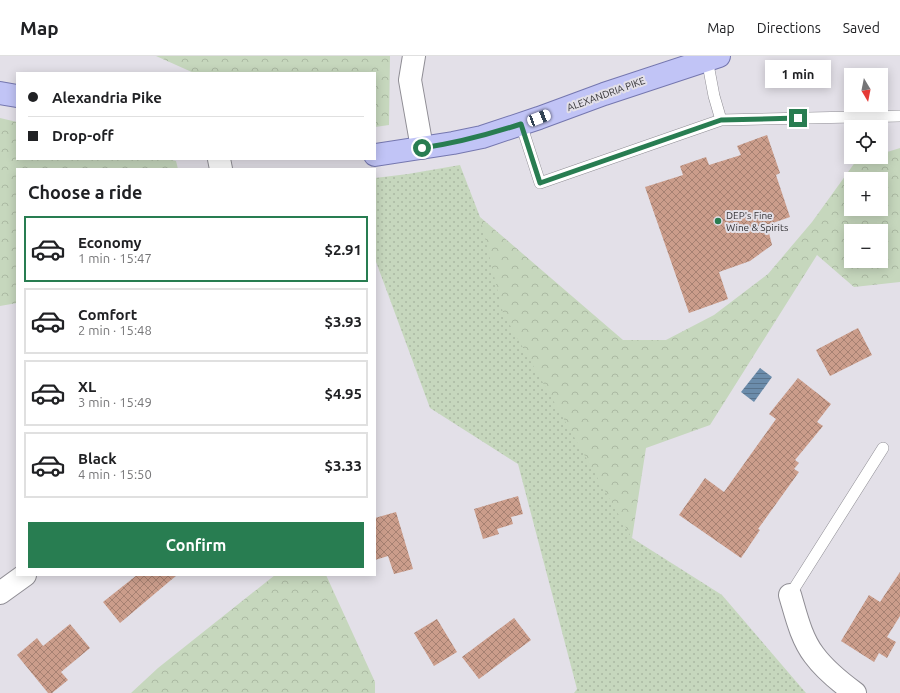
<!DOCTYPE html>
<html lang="en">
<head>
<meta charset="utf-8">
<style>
	:root { --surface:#fff; --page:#f6f6f6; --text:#202124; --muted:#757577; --line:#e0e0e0; --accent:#287d51 }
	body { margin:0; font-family:Ubuntu,sans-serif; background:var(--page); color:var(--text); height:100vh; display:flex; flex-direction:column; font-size:15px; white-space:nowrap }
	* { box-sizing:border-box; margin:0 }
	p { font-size:13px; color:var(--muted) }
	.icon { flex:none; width:22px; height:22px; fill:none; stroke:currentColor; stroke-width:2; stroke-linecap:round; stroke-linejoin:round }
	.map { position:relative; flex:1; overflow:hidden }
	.side { position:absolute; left:16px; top:112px; width:360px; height:408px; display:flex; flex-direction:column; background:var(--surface); border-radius:0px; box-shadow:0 2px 10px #0003 }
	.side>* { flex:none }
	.guide { position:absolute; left:16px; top:16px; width:360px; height:88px; border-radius:0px; box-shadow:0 2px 10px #0003; display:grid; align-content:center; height:88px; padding:0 12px; background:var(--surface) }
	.needle { width:26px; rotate:170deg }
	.tools { position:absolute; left:844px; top:12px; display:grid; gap:8px }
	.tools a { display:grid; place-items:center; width:44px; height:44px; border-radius:0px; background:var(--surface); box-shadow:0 2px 10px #0003; font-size:20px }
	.end { position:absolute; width:18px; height:18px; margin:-9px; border:5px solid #287d51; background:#fff; box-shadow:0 0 0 2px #fff }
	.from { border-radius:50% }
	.bubble { position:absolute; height:28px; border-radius:0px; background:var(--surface); box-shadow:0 2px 10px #0003; font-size:13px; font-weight:700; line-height:28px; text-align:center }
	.car { position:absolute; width:12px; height:24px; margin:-12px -6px; border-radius:5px; box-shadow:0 0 3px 1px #0007; background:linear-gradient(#fff 24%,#345 0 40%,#fff 0 76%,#345 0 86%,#fff 0) }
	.guide b { display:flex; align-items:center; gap:14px; height:38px; font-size:15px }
	.guide b+b { border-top:1px solid var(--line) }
	.guide i { width:10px; height:10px; background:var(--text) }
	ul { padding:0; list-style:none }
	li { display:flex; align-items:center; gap:12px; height:66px; margin:0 8px 6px; padding:0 4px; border:2px solid var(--line); border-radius:0px }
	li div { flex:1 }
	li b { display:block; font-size:15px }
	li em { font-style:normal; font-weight:700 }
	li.current { border-color:var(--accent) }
	li>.icon { width:36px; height:36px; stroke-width:1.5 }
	h2 { padding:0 12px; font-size:18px; line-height:48px }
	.primary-button { display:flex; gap:8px; margin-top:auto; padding:8px 12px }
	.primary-button a { flex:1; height:46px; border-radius:0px; background:var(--accent); color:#fff; font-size:16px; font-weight:700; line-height:46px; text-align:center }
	header { display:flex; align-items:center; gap:24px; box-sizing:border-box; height:56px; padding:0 20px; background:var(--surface); border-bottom:1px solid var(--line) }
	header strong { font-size:19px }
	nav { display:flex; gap:22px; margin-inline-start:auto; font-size:14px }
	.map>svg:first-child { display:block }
	.grass { fill:url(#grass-dots) }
	.forest { fill:url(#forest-crowns); fill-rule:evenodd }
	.water { fill:url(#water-rules) }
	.building { fill:url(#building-cross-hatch) }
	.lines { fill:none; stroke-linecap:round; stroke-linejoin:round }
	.service-casing { stroke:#8f8d94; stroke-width:12 }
	.minor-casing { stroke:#8f8d94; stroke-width:24 }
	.primary-casing { stroke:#7577af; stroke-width:24 }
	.service { stroke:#fff; stroke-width:11 }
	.minor { stroke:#fff; stroke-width:22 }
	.primary { stroke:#c1c4f6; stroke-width:22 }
	.route { stroke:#287d51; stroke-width:5 }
	.poi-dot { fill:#287d51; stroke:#e3e0e8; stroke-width:1.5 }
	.labels { text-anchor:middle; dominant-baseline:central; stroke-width:4; stroke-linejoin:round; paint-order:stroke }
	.street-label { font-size:10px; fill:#343336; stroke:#e3e0e8 }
	.poi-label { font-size:10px; fill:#343336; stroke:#e3e0e8; text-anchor:start }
</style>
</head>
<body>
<header>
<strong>Map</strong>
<nav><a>Map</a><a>Directions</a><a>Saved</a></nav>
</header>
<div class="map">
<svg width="900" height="637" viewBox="0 0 900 637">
	<defs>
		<pattern id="grass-dots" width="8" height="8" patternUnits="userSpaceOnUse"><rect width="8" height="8" fill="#c6d7bd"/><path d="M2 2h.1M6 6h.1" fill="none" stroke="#abb9a3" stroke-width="1.8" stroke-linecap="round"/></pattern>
		<pattern id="forest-crowns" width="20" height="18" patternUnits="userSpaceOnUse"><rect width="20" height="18" fill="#c6d7bd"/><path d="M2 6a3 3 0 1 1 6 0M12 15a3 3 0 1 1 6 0" fill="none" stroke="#abb9a3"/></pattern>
		<pattern id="water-rules" width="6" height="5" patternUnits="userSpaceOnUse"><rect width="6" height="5" fill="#6b8cab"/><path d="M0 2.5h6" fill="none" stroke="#59738c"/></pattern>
		<pattern id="building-cross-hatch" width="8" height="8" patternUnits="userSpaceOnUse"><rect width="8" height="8" fill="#cb9d8b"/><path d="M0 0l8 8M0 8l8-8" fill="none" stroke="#a68172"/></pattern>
	</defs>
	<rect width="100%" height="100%" fill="#e3e0e8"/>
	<!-- grass -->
	<path class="grass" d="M460 109 480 161 632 482 722 539 806 637H574L577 633 518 408 430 352 375 203V122L408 118Z"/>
	<!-- forest -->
	<path class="forest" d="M156 0H390L389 69 375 71V17H194Z
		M0 62 17 66V103H167L176 105 178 113H17V247L0 250Z
		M900 92V226L854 231 817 199 710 369 646 392 632 482 503 257 480 161 623 284H666L714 259 768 218 812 166 856 105 870 101H881V98ZM851 123H881V153H851ZM851 175H881V205H851Z
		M275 519H326L375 626V637H131L158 612Z"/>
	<!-- water -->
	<path class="water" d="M760 312 772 321 754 346 741 336Z"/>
	<!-- building -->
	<path class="building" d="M767 79 780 117 776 119 790 161 767 169 772 189 750 205 719 216 728 243 689 257 645 131 683 119 680 110 706 101 709 109 741 99 737 90Z
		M858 272 872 299 830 320 816 294Z
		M798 322 831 348 817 366 823 370 795 404 799 407 794 413 799 416 758 473 760 474 741 502 679 459 705 422 724 436 776 363 769 358Z
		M518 440 523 458 511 461 513 468 497 473 499 478 483 483 474 453Z
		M396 456 413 513 394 518 388 500 375 504V462Z
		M900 516V560L887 581 896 586 887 602 879 597 874 606 841 585 869 539 880 546Z
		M137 519H177L120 567 103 546Z
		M514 562 531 584 479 623 462 601Z
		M437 563 457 596 434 610 414 577Z
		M70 568 90 592 61 616 68 624 52 637H48L17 599 37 582 43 590Z"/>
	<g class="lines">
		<defs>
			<path id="service" d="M721 64 900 60
				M521 68 540 127 721 64 714 40 707 3
				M790 539 883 392"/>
			<path id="minor" d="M414 0 410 24 422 92
				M219 103 221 113
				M0 537 25 519
				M790 539C796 559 801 582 814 599 825 614 840 626 855 637"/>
			<path id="primary" d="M0 37 17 40
				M375 99 453 87 482 81 539 62 604 38 719 0"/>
		</defs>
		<!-- service casing -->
		<use href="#service" class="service-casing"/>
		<!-- minor casing -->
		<use href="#minor" class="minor-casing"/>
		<!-- primary casing -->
		<use href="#primary" class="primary-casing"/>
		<!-- service -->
		<use href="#service" class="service"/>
		<!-- minor -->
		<use href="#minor" class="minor"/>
		<!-- primary -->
		<use href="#primary" class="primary"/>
	</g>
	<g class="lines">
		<!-- route -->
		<path class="route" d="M422 92C458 87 487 79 521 68L540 127 721 64 798 62"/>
	</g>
	<!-- markers -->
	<circle class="poi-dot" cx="718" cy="165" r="4"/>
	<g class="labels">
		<!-- street labels -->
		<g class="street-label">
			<text transform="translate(606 38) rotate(-20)">ALEXANDRIA PIKE</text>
		</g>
		<!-- poi labels -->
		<g class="poi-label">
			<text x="726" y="159">DEP's Fine<tspan x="726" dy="12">Wine &amp; Spirits</tspan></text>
		</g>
	</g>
</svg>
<div class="tools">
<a><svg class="needle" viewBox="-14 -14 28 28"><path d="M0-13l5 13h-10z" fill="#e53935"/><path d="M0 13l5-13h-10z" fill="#757577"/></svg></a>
<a><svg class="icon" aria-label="locate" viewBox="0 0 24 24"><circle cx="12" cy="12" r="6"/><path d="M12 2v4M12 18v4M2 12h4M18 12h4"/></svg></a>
<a>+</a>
<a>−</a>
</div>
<i class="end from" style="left:422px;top:92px"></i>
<i class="end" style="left:798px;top:62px"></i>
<div class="bubble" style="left:765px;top:4px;width:66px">1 min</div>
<i class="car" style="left:539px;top:62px;rotate:69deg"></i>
<div class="guide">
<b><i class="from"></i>Alexandria Pike</b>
<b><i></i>Drop-off</b>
</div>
<section class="side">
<h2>Choose a ride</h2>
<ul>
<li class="current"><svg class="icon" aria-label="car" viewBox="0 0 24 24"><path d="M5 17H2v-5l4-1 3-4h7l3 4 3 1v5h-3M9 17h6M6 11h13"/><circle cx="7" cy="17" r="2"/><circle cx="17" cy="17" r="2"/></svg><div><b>Economy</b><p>1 min · 15:47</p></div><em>$2.91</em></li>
<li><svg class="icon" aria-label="car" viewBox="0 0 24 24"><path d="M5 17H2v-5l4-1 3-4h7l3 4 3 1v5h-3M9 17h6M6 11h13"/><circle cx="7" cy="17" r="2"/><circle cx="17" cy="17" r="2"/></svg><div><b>Comfort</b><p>2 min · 15:48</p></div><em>$3.93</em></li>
<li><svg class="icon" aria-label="car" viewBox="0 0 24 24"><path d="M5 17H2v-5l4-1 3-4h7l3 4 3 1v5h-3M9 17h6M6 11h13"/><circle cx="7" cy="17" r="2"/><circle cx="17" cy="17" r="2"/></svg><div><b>XL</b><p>3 min · 15:49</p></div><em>$4.95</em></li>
<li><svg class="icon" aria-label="car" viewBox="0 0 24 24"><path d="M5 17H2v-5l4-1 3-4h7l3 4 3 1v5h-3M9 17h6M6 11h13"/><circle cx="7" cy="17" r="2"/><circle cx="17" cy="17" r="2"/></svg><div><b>Black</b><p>4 min · 15:50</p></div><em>$3.33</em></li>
</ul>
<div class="primary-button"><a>Confirm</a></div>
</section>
</div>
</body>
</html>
